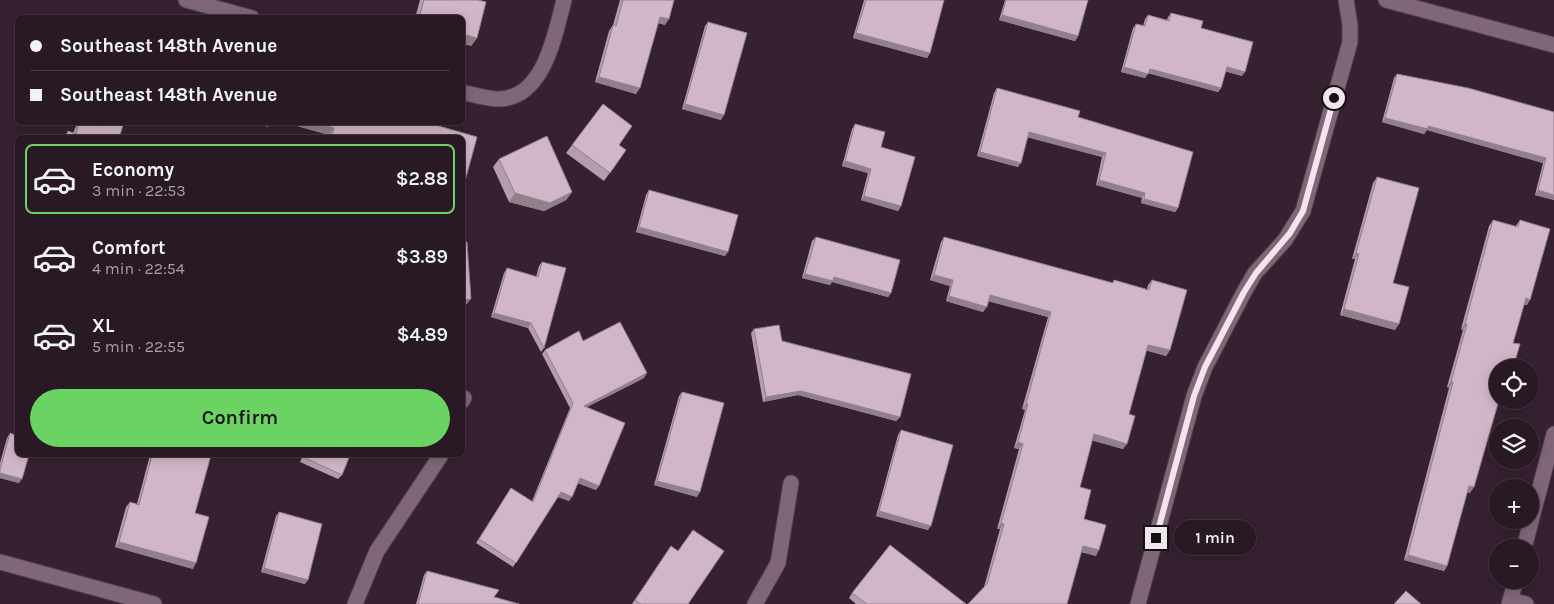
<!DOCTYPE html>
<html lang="en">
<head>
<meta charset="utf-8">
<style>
	:root { --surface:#281924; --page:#342631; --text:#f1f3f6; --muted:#a5a0a6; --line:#443841; --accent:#6bd362 }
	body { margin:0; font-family:Karla,sans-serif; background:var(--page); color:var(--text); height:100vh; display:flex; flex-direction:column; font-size:19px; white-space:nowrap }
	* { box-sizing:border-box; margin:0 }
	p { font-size:16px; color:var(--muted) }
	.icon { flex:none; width:28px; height:28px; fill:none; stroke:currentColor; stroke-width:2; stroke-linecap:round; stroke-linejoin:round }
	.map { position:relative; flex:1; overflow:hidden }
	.sheet { position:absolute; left:15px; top:135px; width:450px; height:322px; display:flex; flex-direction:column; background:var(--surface); border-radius:8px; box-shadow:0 2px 12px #0003,0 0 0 1px var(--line) }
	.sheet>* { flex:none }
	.guide { position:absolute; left:15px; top:15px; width:450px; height:110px; border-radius:8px; box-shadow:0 2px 12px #0003,0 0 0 1px var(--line); display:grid; align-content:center; height:110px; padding:0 15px; background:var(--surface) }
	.controls { position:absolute; left:1489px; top:359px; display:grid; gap:10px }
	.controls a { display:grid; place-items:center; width:50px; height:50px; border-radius:50%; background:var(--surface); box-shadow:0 2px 12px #0003,0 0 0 1px var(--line); font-size:25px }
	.end { position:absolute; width:22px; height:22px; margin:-11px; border:6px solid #f3e5ee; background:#111; box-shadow:0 0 0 2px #111 }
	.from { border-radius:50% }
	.bubble { position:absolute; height:35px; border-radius:18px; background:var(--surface); box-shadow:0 2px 12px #0003,0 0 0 1px var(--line); font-size:16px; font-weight:600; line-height:35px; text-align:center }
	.guide b { display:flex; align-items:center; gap:18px; height:48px; font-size:19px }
	.guide b+b { border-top:1px solid var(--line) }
	.guide i { width:12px; height:12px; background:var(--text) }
	ul { padding:9px 0 0; list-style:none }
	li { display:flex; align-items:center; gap:15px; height:70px; margin:0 10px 8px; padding:0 5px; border:2px solid transparent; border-radius:8px }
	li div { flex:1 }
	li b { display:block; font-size:19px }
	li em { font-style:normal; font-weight:600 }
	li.selected { border-color:var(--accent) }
	li>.icon { width:45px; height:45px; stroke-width:1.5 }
	.action { display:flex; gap:10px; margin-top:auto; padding:10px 15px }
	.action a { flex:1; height:58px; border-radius:30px; background:var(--accent); color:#111; font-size:20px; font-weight:600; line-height:58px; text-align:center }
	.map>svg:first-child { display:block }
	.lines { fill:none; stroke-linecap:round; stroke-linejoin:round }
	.minor-casing { stroke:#503f4b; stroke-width:17 }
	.minor { stroke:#7f6778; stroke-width:15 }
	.wall { fill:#b49dac }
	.shaded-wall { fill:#927f8c }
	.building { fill:#d1b6c8; stroke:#927f8c }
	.route { stroke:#f3e5ee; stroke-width:6 }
</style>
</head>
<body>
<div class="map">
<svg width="1554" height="604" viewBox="0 0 1554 604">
	<rect width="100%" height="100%" fill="#362130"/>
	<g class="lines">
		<defs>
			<path id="minor" d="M186 0 252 18
				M1386 0 1554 45
				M462 92C474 95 485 98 497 99 544 100 555 34 564 0
				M462 401 464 398
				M1524 548 1554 434
				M0 562 154 604
				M1511 600 1526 604
				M355 604 377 551 441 455
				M755 604 778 563 791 483
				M1138 604 1194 396 1205 367 1244 292 1255 273 1285 240 1303 211 1350 42V25L1346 0
				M1509 604 1516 580"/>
		</defs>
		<!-- minor casing -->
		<use href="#minor" class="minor-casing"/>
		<!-- minor -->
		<use href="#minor" class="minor"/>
	</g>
	<!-- wall -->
	<path class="wall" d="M420 0H478L477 38 471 46 462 18H415Z
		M620 0H674L665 25 658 23 636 94 595 82 609 31 613 25Z
		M864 0H944L930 53 927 58 853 38Z
		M1005 0H1088L1078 36 1075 41 999 20Z
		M1171 13 1201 28 1242 76 1225 71 1221 88 1218 92 1148 73 1145 78 1121 72 1133 28 1136 24 1143 26 1145 19 1148 15 1167 20 1168 17Z
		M708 22 721 120 682 109 705 26Z
		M1397 74 1554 112V200L1535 195 1543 163 1427 130 1424 134 1382 122 1394 78Z
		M997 88 1078 117 1178 208 1175 212 1141 203 1142 198 1096 185 1102 157 1028 137 1018 167 977 156 994 93Z
		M79 122H85L96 126 97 122H124L119 138H63L68 131 73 133 75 128Z
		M283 122H425L477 137 465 181 462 184V138H328L329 135Z
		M855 124 881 147 901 206 898 211 861 200 868 173 842 166 852 129Z
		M572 145H619L626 150 604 181 566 153Z
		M499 159 572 192 566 200 544 211 509 202 493 167Z
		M1377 177 1393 283 1395 330 1340 315 1355 259H1352L1373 183Z
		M649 190 725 256 636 232 646 195Z
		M1493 220 1515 227 1520 220 1527 305H1524L1513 343 1501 402H1498L1470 493 1467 492 1447 566 1444 571 1404 560 1449 388 1447 387 1463 330 1461 329 1489 226Z
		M816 237 891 293 888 297 832 282 830 285 802 278 812 241Z
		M944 237 1112 283 1114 280 1147 290 1148 285 1152 280 1170 350 1166 356 1146 350 1129 414 1123 449 1092 440 1080 487 1084 519 1096 556 1081 552 984 587 1000 529H997L1019 449 1014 448 1025 410 1022 409 1048 317 989 301 983 312 946 301 950 286 930 280 941 242Z
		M542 262 544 348 541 352 528 328 491 317 504 273 507 268 536 277 539 266Z
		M754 329 782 341 900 417 896 421 798 395 763 402 751 333Z
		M583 341 644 378 587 407 596 490 578 483 569 501 558 497 513 567 476 543 511 488 532 501 570 408 542 354 545 350Z
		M682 392 697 497 654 485 679 396Z
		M901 430 928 530 876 516 898 435Z
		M10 433 19 483 0 478V463L7 438Z
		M150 455H211L195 513 193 569 115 547 126 507 130 502 137 504Z
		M303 455H350L342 475 338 479 300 462Z
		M279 512 305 584 261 572 276 516Z
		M671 546 688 604H632Z
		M427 571 494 597 519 604H416L424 575Z
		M852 593 966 604H856L849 598Z"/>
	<!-- shaded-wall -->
	<path class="shaded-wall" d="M1002 15 1078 36 1075 41 999 20Z
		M660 17 669 19 665 25 656 22Z
		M856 33 930 53 927 58 853 38Z
		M462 34 477 38 471 46 462 44Z
		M1124 67 1148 74 1145 78 1121 72Z
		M1227 67 1245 72 1242 76 1224 71Z
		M1150 69 1221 88 1218 92 1147 73Z
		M599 77 640 88 636 94 595 82Z
		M685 104 724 115 721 120 682 109Z
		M1385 118 1428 126 1546 158 1543 163 1427 130 1424 134 1382 122Z
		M252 122H271L268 127Z
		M283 122H315L334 128 329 135Z
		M1029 132 1106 153 1102 157 1026 137Z
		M980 152 1021 163 1018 167 977 156Z
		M845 161 871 169 868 173 842 166Z
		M1099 180 1145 193 1142 198 1096 185Z
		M1538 190 1554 195V200L1535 195Z
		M572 192 566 200 544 211 509 202 515 193Z
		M864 196 901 206 898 211 861 200Z
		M1144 199 1178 208 1175 212 1141 203Z
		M639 227 728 252 725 256 636 232Z
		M1356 253 1359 254 1355 259H1352Z
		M805 274 834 277 891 293 888 297 832 282 830 285 802 278Z
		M934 275 953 280 950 286 930 280Z
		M990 295 1051 312 1048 317 987 301Z
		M949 296 987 307 983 312 946 301Z
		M1526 298 1530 300 1527 305 1522 304Z
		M471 299 467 304H462V300Z
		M1344 309 1399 324 1395 330 1340 315Z
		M494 313 531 323 528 328 491 317Z
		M1465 324H1467L1463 330 1461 329Z
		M1148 345 1170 350 1166 356 1144 350Z
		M647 373 644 378 581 410 584 406Z
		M1451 382H1453L1449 388 1447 387Z
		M801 391 900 417 896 421 798 395 763 402 766 397Z
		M1026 404H1028L1025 410 1022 409Z
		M1094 434 1127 444 1123 449 1090 440Z
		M1018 442 1023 444 1019 449 1014 448Z
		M0 473 22 479 19 483 0 478Z
		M580 478 599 486 596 490 577 483Z
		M657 481 700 492 697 497 654 485Z
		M1469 486 1474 487 1470 493 1465 491Z
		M561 492 572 497 569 501 558 497Z
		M879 511 931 526 928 530 876 516Z
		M1001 523 1004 524 1000 529H997Z
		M119 542 196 563 193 569 115 547Z
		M1083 546 1099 550 1096 556 1079 551Z
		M1408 555 1447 566 1444 571 1404 560Z
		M264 568 308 580 305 584 261 572Z"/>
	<!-- building -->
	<path class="building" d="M424 0H478L486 2 477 38 462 34V18H419Z
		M623 0H674L669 19 660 17 640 88 599 77 613 25 616 26Z
		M866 0H944L930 53 856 33Z
		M1006 0H1088L1078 36 1002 15Z
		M1171 13 1203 21 1201 28 1253 42 1245 72 1227 67 1221 88 1150 69 1148 74 1124 67 1136 24 1145 26 1148 15 1169 21Z
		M708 22 747 33 724 115 685 104Z
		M1397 74 1468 88 1554 112V195L1538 190 1546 158 1428 126V129L1385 118Z
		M997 88 1080 111 1078 117 1193 152 1178 208 1144 199 1145 193 1099 180 1106 153 1029 132 1021 163 980 152Z
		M603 104 632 126 619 145 626 150 610 173 572 145Z
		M79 122H85L99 126 100 122H124L119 138H66L68 131 76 134Z
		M315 122H425L477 137 465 181 462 180V138H375L369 136 368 138H331L334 128Z
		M855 124 885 132 881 147 915 157 901 206 864 196 871 169 845 161Z
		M547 136 572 192 550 203 515 193 499 159Z
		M1377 177 1419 188 1393 283 1409 287 1399 324 1344 309 1359 254 1356 253Z
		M649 190 738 215 728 252 639 227Z
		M1493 220 1518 227 1520 220 1550 229 1530 300 1526 298 1513 343 1520 344 1513 368H1498V400H1499L1474 487 1469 486 1447 566 1408 555 1453 382H1451L1467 324H1465Z
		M816 237 900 260 891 293 834 277 833 281 805 274Z
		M944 237 1113 283 1114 280 1149 290 1152 280 1187 290 1170 350 1148 345 1129 414 1135 416 1127 444 1094 434 1080 487 1091 490 1084 519 1106 525 1099 550 1083 546 1067 604H968L987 584 1004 524 1001 523 1023 444 1018 442 1028 404H1026L1051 312 990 295 987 307 949 296 953 280 934 275Z
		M462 241 467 242 471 299 462 300Z
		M542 262 566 268 544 348 531 323 494 313 507 268 538 277Z
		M620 322 647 373 584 406 625 423 599 486 580 478 572 497 561 492 516 563 479 539 511 488 533 502 573 403 545 350 579 331 583 341Z
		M779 325 782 341 911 374 900 417 801 391 766 397 754 329Z
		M682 392 724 403 700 492 657 481Z
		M901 430 953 445 931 526 879 511Z
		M10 433 18 436V455H29L22 479 0 473V470Z
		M152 455H211L195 513 209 517 196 563 119 542 130 502 139 505Z
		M304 455H350L342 475 303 457Z
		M279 512 322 524 308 580 264 568Z
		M693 530 724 551 688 604H641L635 600 671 546 678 551Z
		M890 545 966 604H867L852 593Z
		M427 571 499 590 494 597 519 604H418Z
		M1406 591 1421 604H1394Z"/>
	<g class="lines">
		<!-- route -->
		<path class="route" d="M1156 538 1194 396 1205 367 1244 292 1256 273 1290 233 1303 211 1334 98"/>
	</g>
</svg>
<div class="controls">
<a><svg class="icon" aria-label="locate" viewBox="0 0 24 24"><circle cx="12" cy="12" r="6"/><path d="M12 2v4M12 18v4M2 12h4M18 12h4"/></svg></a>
<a><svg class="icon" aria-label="layers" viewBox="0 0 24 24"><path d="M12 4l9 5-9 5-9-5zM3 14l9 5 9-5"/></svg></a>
<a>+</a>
<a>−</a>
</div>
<i class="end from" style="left:1334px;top:98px"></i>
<i class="end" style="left:1156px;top:538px"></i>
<div class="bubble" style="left:1174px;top:520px;width:82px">1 min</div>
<div class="guide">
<b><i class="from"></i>Southeast 148th Avenue</b>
<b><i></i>Southeast 148th Avenue</b>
</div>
<section class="sheet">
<ul>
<li class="selected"><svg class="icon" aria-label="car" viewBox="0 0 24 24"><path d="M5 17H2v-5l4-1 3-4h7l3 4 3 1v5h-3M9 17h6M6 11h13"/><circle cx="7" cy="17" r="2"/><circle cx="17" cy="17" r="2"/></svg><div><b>Economy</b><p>3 min · 22:53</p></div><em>$2.88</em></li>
<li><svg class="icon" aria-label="car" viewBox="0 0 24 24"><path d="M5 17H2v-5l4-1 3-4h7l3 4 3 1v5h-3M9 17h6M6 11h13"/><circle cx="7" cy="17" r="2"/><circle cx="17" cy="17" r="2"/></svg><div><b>Comfort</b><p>4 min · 22:54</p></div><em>$3.89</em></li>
<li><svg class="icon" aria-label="car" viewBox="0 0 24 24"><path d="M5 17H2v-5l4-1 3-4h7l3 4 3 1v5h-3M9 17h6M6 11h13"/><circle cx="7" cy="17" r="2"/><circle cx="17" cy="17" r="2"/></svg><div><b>XL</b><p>5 min · 22:55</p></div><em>$4.89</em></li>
</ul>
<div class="action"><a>Confirm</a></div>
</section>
</div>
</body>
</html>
